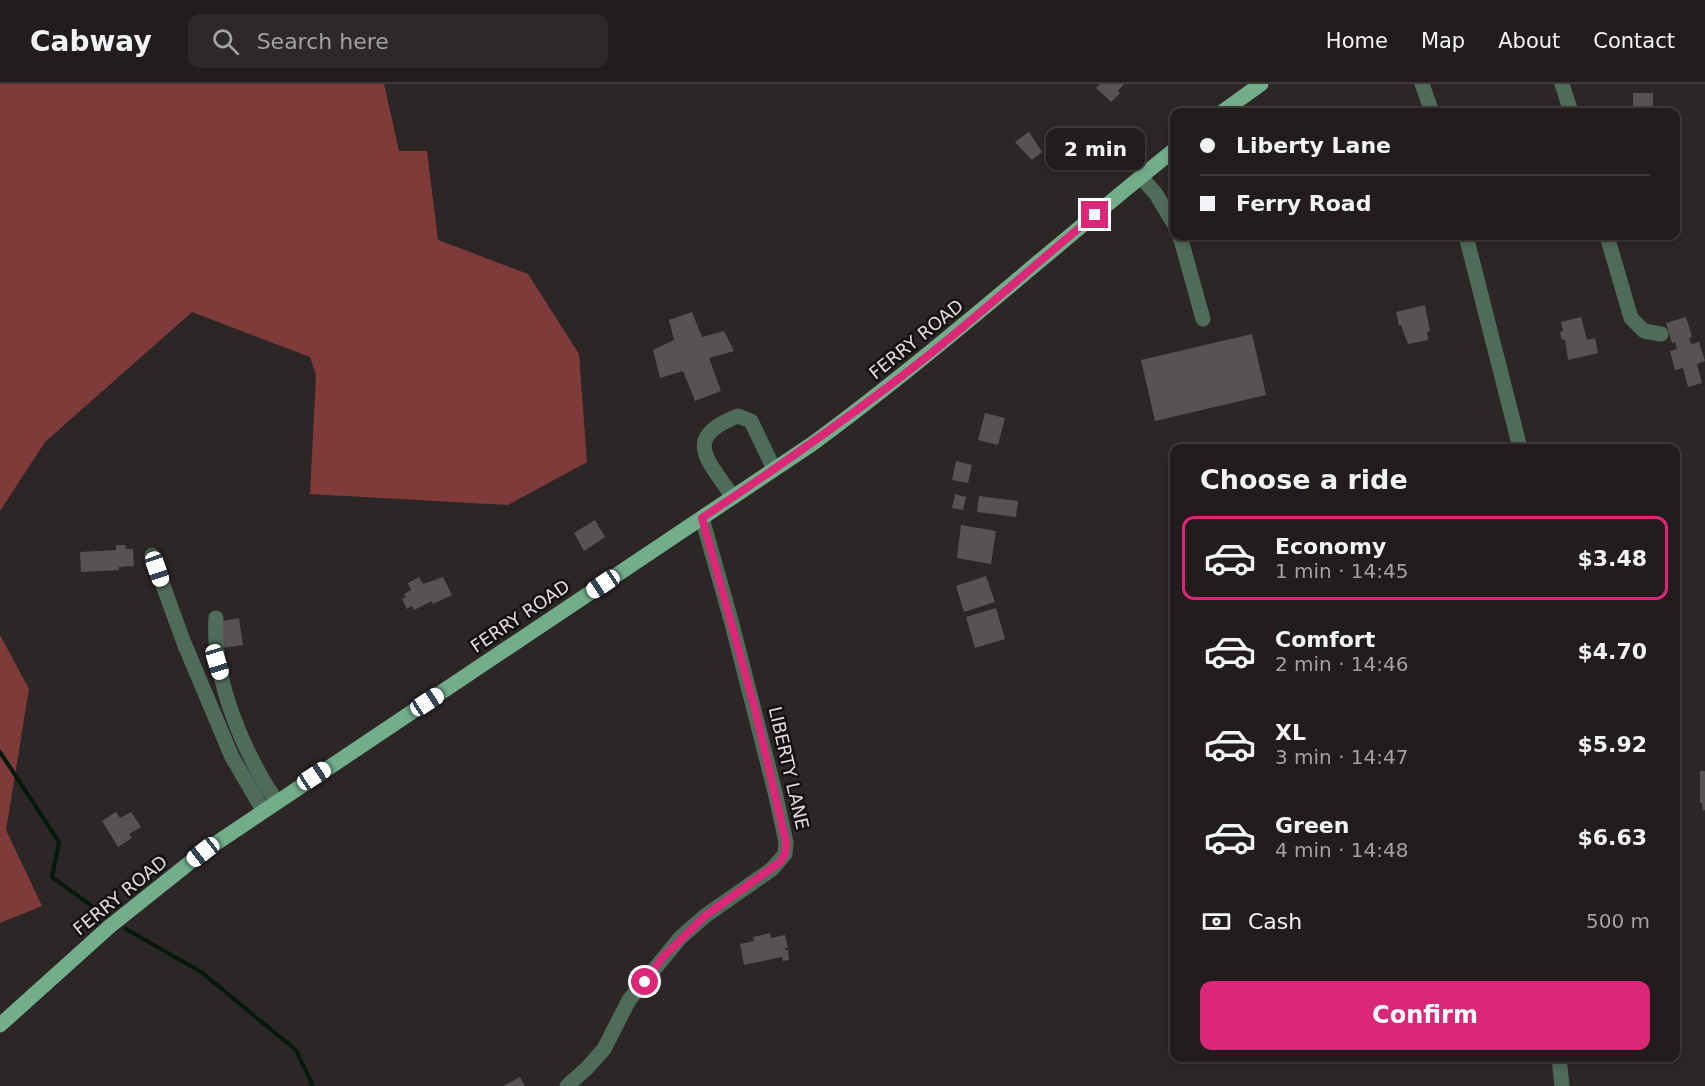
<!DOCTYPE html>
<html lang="en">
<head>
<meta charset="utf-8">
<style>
	:root { --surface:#221c1c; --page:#2e2929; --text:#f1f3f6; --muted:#a2a1a3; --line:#3f3a3b; --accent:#db2777 }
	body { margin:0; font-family:"DejaVu Sans",sans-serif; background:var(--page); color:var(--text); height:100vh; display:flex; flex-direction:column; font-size:22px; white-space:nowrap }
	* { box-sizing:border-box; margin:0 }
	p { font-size:20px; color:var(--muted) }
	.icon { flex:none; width:33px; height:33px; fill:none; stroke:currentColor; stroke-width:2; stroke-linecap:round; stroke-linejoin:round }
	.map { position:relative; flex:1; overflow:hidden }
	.sheet { position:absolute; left:1170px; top:360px; width:510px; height:618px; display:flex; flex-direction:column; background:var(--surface); border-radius:12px; box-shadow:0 3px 9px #0003,0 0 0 2px var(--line) }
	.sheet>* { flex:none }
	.top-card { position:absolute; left:1170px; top:24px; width:510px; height:132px; border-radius:12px; box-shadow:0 3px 9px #0003,0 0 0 2px var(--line); display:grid; align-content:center; height:132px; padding:0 30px; background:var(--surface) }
	.end { position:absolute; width:27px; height:27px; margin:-14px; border:8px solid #db2777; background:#fff; box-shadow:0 0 0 3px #fff }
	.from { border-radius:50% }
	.bubble { position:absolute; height:42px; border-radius:12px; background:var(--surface); box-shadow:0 3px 9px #0003,0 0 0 2px var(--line); font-size:20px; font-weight:800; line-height:42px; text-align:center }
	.car { position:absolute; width:18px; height:36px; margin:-18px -9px; border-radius:8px; box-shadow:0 0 4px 2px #0007; background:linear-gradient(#fff 24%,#345 0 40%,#fff 0 76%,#345 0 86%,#fff 0) }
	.top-card b { display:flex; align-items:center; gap:21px; height:57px; font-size:22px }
	.top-card b+b { border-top:2px solid var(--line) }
	.top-card i { width:15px; height:15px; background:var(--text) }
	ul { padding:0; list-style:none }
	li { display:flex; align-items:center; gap:18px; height:84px; margin:0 12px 9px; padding:0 18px; border:3px solid transparent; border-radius:12px }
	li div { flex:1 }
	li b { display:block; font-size:22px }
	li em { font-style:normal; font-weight:800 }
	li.active { border-color:var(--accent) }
	li>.icon { width:54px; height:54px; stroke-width:1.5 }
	h2 { padding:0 30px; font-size:27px; line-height:72px }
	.pay { display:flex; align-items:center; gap:15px; height:66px; padding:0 30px; font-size:22px }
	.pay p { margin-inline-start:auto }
	.action { display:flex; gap:12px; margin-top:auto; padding:12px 30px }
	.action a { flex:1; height:69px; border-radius:12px; background:var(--accent); color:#fff; font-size:24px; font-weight:800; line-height:69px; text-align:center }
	header { display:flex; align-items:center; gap:36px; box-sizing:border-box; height:84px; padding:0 30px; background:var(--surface); border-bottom:2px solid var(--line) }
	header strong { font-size:28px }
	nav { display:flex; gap:33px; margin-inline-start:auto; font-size:21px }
	.search { width:420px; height:54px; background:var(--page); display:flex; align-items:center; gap:15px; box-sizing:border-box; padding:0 21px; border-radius:12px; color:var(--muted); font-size:22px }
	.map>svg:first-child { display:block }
	.forest { fill:#7f3b3a }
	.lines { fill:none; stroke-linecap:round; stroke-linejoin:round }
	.stream { stroke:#03190d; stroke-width:4 }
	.building { fill:#595252 }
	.minor { stroke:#4f6b5a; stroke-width:15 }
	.major { stroke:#73ae8b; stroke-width:15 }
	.route { stroke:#db2777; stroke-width:8 }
	.labels { text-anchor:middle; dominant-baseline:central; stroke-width:5; stroke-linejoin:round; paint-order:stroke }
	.street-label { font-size:18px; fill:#e1dcdc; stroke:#131010 }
</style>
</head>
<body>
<header>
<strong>Cabway</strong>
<div class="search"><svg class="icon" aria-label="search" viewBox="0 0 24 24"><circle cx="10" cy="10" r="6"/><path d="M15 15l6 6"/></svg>Search here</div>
<nav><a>Home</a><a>Map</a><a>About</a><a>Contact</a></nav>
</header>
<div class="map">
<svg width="1705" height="1002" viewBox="0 0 1705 1002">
	<rect width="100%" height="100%" fill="#2d2626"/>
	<!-- forest -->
	<path class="forest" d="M0 0H384L399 67H427L438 156 528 190 579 270 587 378 508 421 310 410 316 291 310 273 192 228 45 358 0 427Z
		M0 551 29 605 6 746 42 822 0 839Z"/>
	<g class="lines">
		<!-- stream -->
		<path class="stream" d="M0 668 59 758 52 793 100 828
			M126 845 201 888 296 966 313 1002"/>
	</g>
	<!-- building -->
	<path class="building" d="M1100 0H1124L1118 7 1120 9 1111 18 1096 4Z
		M1633 9H1653V28H1633Z
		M1029 48 1042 68 1032 76 1015 58Z
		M1425 221 1430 247 1427 248 1428 256 1408 260 1401 241 1399 242 1396 228Z
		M692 228 702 253 724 247 734 267 709 274 721 307 695 317 683 287 660 294 653 266 674 256 669 236Z
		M1581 233 1587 256 1595 254 1598 269 1568 276 1565 255 1562 256 1560 248 1563 247 1561 238Z
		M1686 233 1692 253 1689 254 1691 260 1699 258 1705 277 1697 280 1702 299 1688 303 1683 284 1675 286 1670 267 1677 265 1675 258 1672 259 1666 239Z
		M1252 250 1266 311 1155 337 1141 276Z
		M985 329 1005 334 998 361 978 356Z
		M956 377 972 381 968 399 952 396Z
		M955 410 966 413 963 426 952 424Z
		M979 412 1018 417 1016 433 977 428Z
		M595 436 605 453 584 467 574 449Z
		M961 441 996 447 991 480 957 474Z
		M116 461H125L126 465H133L134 482 119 483V486L81 488 80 468 116 466Z
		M986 492 995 518 964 528 956 502Z
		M419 493 423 500 443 493 452 511 433 520 432 517 414 526 412 522 407 525 402 515 406 513 404 510 411 506 408 499Z
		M996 524 1005 555 975 564 966 533Z
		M239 534 243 561 222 564 218 538Z
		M1700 687H1705V726L1703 727 1702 719H1700Z
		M116 728 120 734 131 728 141 743 129 750 132 754 118 763 102 737Z
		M770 849 771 854 785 851 788 864H785V866H788L789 876 783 877 782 873 744 881 740 860 754 857 753 853Z
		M520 993 525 1002H503Z"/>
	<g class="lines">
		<!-- minor -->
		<path class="minor" d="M1422 0 1432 28
			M1562 0 1571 28
			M1141 93 1156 110 1174 140
			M1180 152 1203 235
			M1466 152 1520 364
			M1607 152 1631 234 1644 247 1661 250
			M733 413C708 376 681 354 738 332L751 337 774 385
			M152 471 184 559 232 673 263 726
			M216 534C212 595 243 667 276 717
			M1559 974 1562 1002
			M567 1002 587 984 604 965 629 916 680 854 705 832 772 785 785 770 786 758 775 708 731 536 702 434"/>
		<!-- major -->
		<path class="major" d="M1222 28 1261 0
			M0 941 109 843 203 768 812 360C937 268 1053 163 1174 66"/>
	</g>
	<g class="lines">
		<!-- route -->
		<path class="route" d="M645 898 662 874 705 832 780 778 785 770 786 758 755 625 702 434C777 384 850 333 920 278 980 231 1036 179 1095 131"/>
	</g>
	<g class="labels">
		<!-- street labels -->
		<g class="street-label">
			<text transform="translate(916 255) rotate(-39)">FERRY ROAD</text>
			<text transform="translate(520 532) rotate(-34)">FERRY ROAD</text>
			<text transform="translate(789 684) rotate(77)">LIBERTY LANE</text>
			<text transform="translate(120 811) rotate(-39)">FERRY ROAD</text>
		</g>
	</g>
</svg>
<i class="end from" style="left:645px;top:898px"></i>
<i class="end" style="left:1095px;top:131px"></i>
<div class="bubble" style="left:1046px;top:44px;width:99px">2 min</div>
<i class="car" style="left:157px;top:485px;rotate:161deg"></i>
<i class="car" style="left:603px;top:500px;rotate:236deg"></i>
<i class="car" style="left:217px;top:578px;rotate:163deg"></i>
<i class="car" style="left:427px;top:618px;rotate:57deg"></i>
<i class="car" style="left:314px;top:692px;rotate:57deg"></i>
<i class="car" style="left:203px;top:768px;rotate:232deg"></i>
<div class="top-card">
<b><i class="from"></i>Liberty Lane</b>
<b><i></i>Ferry Road</b>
</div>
<section class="sheet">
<h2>Choose a ride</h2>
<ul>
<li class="active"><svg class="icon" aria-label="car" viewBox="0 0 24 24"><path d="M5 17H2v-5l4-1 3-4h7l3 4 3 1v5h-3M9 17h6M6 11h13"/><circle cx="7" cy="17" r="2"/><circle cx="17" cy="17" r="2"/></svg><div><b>Economy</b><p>1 min · 14:45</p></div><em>$3.48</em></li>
<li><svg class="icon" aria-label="car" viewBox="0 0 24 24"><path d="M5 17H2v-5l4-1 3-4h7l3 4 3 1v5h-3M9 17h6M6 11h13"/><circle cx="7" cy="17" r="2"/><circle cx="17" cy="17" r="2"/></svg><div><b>Comfort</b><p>2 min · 14:46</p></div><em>$4.70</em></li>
<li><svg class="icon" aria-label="car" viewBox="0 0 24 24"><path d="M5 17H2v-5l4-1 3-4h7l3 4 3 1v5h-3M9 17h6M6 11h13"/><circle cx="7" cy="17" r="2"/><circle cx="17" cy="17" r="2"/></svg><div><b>XL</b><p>3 min · 14:47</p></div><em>$5.92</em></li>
<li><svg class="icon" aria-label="car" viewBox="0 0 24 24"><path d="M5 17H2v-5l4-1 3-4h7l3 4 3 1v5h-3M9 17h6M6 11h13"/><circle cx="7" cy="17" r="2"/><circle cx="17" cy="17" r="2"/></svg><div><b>Green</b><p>4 min · 14:48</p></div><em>$6.63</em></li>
</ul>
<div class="pay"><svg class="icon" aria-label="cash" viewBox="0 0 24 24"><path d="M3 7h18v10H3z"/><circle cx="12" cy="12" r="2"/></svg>Cash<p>500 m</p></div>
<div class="action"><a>Confirm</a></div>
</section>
</div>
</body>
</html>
